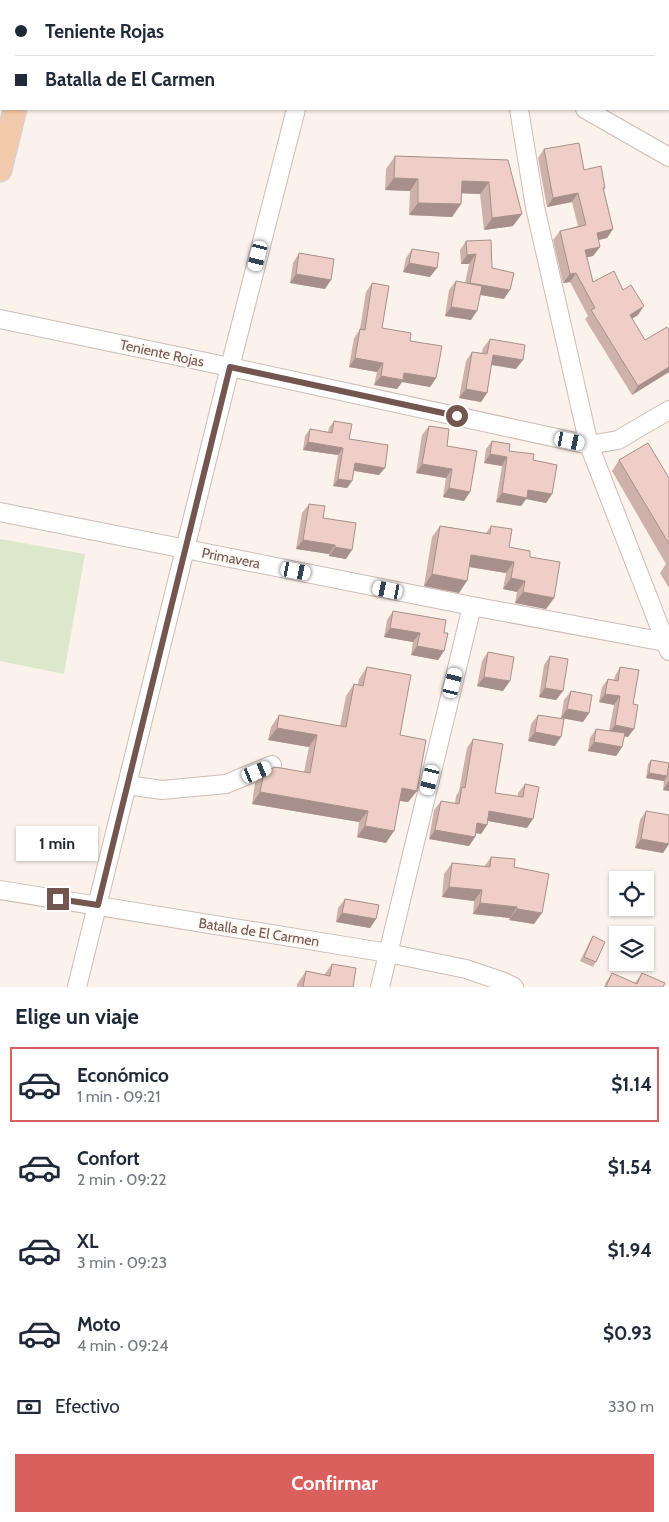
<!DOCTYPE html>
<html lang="es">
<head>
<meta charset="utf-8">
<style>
	:root { --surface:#fff; --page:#f6f6f7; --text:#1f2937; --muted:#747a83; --line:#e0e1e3; --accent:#d9605d }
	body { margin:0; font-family:Cabin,sans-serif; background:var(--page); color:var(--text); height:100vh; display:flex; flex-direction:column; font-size:19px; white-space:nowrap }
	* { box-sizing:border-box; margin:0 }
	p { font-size:16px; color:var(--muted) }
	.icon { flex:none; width:28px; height:28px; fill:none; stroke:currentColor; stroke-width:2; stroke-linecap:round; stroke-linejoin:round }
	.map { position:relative; height:987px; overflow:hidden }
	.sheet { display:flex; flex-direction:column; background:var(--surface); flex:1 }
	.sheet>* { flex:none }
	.top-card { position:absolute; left:0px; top:0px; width:670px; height:110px; box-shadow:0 1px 4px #0004; display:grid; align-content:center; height:110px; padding:0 15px; background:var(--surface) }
	.buttons { position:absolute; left:609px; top:871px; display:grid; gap:10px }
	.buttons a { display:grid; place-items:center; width:45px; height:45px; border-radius:0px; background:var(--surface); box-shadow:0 1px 4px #0004; font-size:25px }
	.end { position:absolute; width:22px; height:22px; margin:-11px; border:6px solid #745650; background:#fff; box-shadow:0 0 0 2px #fff }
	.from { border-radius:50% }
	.bubble { position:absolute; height:35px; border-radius:0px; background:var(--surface); box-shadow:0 1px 4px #0004; font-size:16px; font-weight:700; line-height:35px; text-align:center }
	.car { position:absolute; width:15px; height:30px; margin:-15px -8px; border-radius:6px; box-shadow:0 0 4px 1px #0007; background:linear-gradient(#fff 24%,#345 0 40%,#fff 0 76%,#345 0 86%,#fff 0) }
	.top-card b { display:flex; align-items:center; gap:18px; height:48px; font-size:19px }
	.top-card b+b { border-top:1px solid var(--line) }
	.top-card i { width:12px; height:12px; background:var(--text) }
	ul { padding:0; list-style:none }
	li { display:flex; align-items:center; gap:15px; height:75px; margin:0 10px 8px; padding:0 5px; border:2px solid transparent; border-radius:0px }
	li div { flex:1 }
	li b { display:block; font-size:19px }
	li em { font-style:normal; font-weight:700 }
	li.on { border-color:var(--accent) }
	li>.icon { width:45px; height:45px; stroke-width:1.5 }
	h2 { padding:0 15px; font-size:22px; line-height:60px }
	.pay { display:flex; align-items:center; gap:12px; height:55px; padding:0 15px; font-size:19px }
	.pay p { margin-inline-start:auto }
	.action { display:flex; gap:10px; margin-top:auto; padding:10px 15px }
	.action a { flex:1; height:58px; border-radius:0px; background:var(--accent); color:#fff; font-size:20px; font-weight:700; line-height:58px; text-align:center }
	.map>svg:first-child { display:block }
	.green { fill:#dce8cb }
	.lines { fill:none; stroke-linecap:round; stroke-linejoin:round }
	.minor-casing { stroke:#cfbbb4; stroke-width:20 }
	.major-casing { stroke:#d8d0ce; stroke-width:25 }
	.minor { stroke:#fff; stroke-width:18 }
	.major { stroke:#f3caab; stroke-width:22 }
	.wall { fill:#cdb1aa }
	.shaded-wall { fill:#a7908b }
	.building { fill:#eecec6; stroke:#a7908b }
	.route { stroke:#745650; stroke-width:6 }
	.labels { text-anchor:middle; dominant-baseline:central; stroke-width:4; stroke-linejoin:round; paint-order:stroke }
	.street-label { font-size:14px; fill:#745650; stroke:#fef7f2 }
</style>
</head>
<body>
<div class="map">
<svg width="669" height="987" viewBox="0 0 669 987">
	<rect width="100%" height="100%" fill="#fbf2ec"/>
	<!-- green -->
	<path class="green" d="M0 539 85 554 64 674 0 661Z"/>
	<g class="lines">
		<defs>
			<path id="minor" d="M234 0 239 1
				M512 0V1
				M324 1V0
				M519 109 535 207 589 445 669 651
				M585 109 669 157
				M0 319 230 367 589 445 618 440 669 410
				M0 512 472 606 665 642H669
				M127 785 162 790 226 784 272 765
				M0 890 388 953 466 969 504 982 514 987
				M77 987 230 367 296 109
				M380 987 472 606"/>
			<path id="major" d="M41 1V0
				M0 170 15 109"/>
		</defs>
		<!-- minor casing -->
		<use href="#minor" class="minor-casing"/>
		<!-- major casing -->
		<use href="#major" class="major-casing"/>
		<!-- minor -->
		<use href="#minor" class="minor"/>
		<!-- major -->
		<use href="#major" class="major"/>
	</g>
	<!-- wall -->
	<path class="wall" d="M544 149 584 170 605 188 604 190 613 229 607 238 598 240 600 247 593 256 587 257 593 282 623 290 638 315 632 319 645 340 669 372 632 395 585 319 588 316 570 282 563 283 553 240 560 231 578 226 572 202 547 207 538 158Z
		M395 156 508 160 513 226 484 230 480 194 462 193 461 204 452 217 409 215 410 191 385 190 386 169Z
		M466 241 492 268 504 299 480 295 471 320 445 316 449 290 456 281 465 283 469 264H461L460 250Z
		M412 249 430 277 403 272 406 258Z
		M299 253 325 289 290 283 293 263Z
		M372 283 382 328 410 341 436 378 430 387 402 382 397 389 374 385 377 372 349 367 354 338 360 329 366 292Z
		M490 339 516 369 491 365 487 393 481 402 459 398 466 361 472 352 482 353 483 348Z
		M334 421 379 475 354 471 352 481 347 488 333 486 338 455 303 450 305 436 310 429 328 432 329 428Z
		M429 426 447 446 470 492 464 501 443 497 446 478 416 473 422 435Z
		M492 441 509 451 533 460 552 494 546 503 526 499 521 506 496 502 502 466 484 463 486 449Z
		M619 460 669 478V588L660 573 666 564 612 471Z
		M309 504 323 518 346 559 329 556V554L296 549 302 513Z
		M440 526 486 533 491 526 509 547 530 557 554 598 546 609 515 603 517 592 503 589 506 573 469 567 459 593 424 586 432 537Z
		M393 611 444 633V651L438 660 411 655 413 642 384 637 387 620Z
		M488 652 503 691 477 686 482 661Z
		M550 656 563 691 556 700 539 697 544 665Z
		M367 667 400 735 417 791 408 802 400 801 386 843 357 837 359 822 252 804 255 783 264 772H304L309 747 268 740 271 727 279 715 340 726 346 696 354 684 358 685 359 679Z
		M620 667 633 704 628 737 624 736 622 747 616 756 588 751 590 738 596 729 609 731 614 705 599 702 602 687 608 679 614 680 615 676Z
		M571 691 589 713 583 722 561 718 564 700Z
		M538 715 555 746 528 741 531 724Z
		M473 739 495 793 518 796V793L525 784 527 828 488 821 487 825 481 834 475 833V837L469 846 429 839 434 810 441 801 455 803 456 796 459 791 467 748Z
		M651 760 669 763V791L663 790 664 781 646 778 648 764Z
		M646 811 669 844 663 853 635 848 640 820Z
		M491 857 514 867 534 924 509 920 510 918 473 914 474 901 442 897 444 874 452 863 484 867Z
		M345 899 376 919 370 928 336 922 338 908Z
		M593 936 596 962 593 967 580 961 590 941Z
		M332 964 353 987H297V984L306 971 324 975Z
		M612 973 635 983 642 973 663 987H604L606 982Z"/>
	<!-- shaded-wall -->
	<path class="shaded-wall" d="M394 178 418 179 410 191 385 190Z
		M462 181 489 182 480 194 453 193Z
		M578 193 572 202 547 207 553 198Z
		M418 203 461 204 452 217 409 215Z
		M522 214 513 226 484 230 492 218Z
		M613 229 607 238 590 242 597 233Z
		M600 247 593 256 579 259 585 250Z
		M476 254 469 264H461L467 255Z
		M409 263 437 268 430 277 403 272Z
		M576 273 570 282 563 283 570 274Z
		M296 274 331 280 325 289 290 283Z
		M470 283 510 290 504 299 464 292Z
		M644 306 638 315 623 324 630 315Z
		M451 307 477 311 471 320 445 316Z
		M493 355 523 360 516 369 487 364Z
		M355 358 383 363 377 372 349 367Z
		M669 367V372L632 395 638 386Z
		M404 373 436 378 430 387 402 382 397 389 374 385 381 376Z
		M466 389 487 393 481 402 459 398Z
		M308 442 343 448 338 455 303 450Z
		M490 454 507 457 502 466 484 463Z
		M355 463 385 468 379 475 350 470Z
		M422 464 452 469 446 478 416 473Z
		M338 479 352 481 347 488 333 486Z
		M449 488 470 492 464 501 443 497Z
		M528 490 552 494 546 503 526 499 521 506 496 502 502 493Z
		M303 540 335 545 329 554 296 549Z
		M335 547 352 550 346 559 329 556Z
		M471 555 514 562 506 573 464 566Z
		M432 574 467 581 459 593 424 586Z
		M511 578 525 581 517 592 503 589Z
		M523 592 554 598 546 609 515 603Z
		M390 628 420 633 413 642 384 637Z
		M417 646 444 651 438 660 411 655Z
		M484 677 510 681 503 691 477 686Z
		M545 688 563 691 556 700 539 697Z
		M605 694 620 696 614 705 599 702Z
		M567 709 589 713 583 722 561 718Z
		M615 725 634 729 628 737 609 733Z
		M277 728 317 735 309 747 268 740Z
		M535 732 561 737 555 746 528 741Z
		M594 742 622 747 616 756 588 751Z
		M649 773 667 776 664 781 646 778Z
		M669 781V791L663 790Z
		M402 788 417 791 408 802 394 800Z
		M260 792 368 811 359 822 252 804Z
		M489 811 533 819 527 828 483 820Z
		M477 823 487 825 481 834 471 832Z
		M365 826 394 831 386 843 357 837Z
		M435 830 475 837 469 846 429 839Z
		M641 839 669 844 663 853 635 848Z
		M449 887 482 890 474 901 442 897Z
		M480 903 517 907 510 918 473 914Z
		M517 909 542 913 534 924 509 920Z
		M342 913 376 919 370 928 336 922Z"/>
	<!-- building -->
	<path class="building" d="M579 143 584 170 601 166 605 188H603L613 229 597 233 600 247 585 250 593 282 614 271 623 290 631 285 644 306 630 315 645 340 667 327 669 330V367L638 386 591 310 595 308 576 273 570 274 560 231 586 225 578 193 553 198 544 149Z
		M395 156 508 160 522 214 492 218 489 182 462 181 461 204 418 203V179L394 178Z
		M491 240 492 268 514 273 510 290 470 283 476 254 467 255 466 241Z
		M412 249 439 253 437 268 409 263Z
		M299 253 334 259 331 280 296 274Z
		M456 281 482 286 477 311 451 307Z
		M372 283 389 286 382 328 411 333 410 341 442 346 436 378 404 373 403 380 381 376 383 363 355 358 360 329 365 330Z
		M490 339 525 345 523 360 493 355 487 393 466 389 472 352 487 354Z
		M334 421 352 424 349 439 388 445 385 468 355 463 352 481 338 479 343 448 308 442 310 429 332 433Z
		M429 426 449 429 447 446 477 451 470 492 449 488 452 469 422 464Z
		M492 441 510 444 509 451 534 454 533 460 557 465 552 494 528 490 527 498 502 493 507 457 490 454Z
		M648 443 669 478V544L619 460Z
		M309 504 325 506 323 518 356 523 352 550 335 547V545L303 540Z
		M440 526 490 534 491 526 512 529 509 547 530 551V557L560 562 554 598 523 592 525 581 511 578 514 562 471 555 467 581 432 574Z
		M393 611 446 620 444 633H448L444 651 417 646 420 633 390 628Z
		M488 652 514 657 510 681 484 677Z
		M550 656 568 659 563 691 545 688Z
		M367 667 411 675 400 735 426 740 417 791 402 788 394 831 365 826 368 811 260 792 264 772 275 767 310 773 317 735 277 728 279 715 346 727 354 684 363 686Z
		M620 667 639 670 633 704 638 705 634 729 615 725 620 696 605 694 608 679 618 681Z
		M571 691 592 695 589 713 567 709Z
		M538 715 564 719 561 737 535 732Z
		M596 729 625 733 622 747 594 742Z
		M473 739 503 744 495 793 523 797 525 784 539 787 533 819 489 811 487 825 477 823 475 837 435 830 441 801 459 804 462 787 465 788Z
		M651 760 669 763 667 776 649 773Z
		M646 811 669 815V844L641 839Z
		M491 857 515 859 514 867 549 874 542 913 517 909V907L480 903 482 890 449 887 452 863 490 867Z
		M345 899 379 905 376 919 342 913Z
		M593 936 605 942 596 962 584 957Z
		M332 964 356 968 353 987H303L306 971 330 976Z
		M612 973 637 984 642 973 665 983 663 987H606Z"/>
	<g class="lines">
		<!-- route -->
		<path class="route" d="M58 899 98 905 230 367 457 416"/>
	</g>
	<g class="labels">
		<!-- street labels -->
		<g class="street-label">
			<text transform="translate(162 353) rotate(12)">Teniente Rojas</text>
			<text transform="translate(231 558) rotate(11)">Primavera</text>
			<text transform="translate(259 932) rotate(9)">Batalla de El Carmen</text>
		</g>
	</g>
</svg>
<div class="buttons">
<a><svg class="icon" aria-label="locate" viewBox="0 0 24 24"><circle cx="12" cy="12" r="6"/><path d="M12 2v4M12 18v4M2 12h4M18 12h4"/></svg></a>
<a><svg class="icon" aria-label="layers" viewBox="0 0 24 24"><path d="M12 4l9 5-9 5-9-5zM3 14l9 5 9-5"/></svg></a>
</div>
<i class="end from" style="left:457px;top:416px"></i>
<i class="end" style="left:58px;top:899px"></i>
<div class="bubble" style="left:16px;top:826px;width:82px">1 min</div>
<i class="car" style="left:258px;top:256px;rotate:194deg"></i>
<i class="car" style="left:570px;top:441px;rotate:102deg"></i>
<i class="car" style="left:296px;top:571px;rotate:101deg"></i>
<i class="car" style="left:388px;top:590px;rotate:281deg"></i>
<i class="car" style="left:453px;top:683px;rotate:14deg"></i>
<i class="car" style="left:257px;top:772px;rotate:68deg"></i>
<i class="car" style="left:430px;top:780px;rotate:194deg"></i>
<div class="top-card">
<b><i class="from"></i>Teniente Rojas</b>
<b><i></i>Batalla de El Carmen</b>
</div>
</div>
<section class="sheet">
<h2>Elige un viaje</h2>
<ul>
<li class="on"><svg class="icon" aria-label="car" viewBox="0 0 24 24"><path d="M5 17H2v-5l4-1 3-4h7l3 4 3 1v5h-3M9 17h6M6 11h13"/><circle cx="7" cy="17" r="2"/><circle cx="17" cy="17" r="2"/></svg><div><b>Económico</b><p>1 min · 09:21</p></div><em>$1.14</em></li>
<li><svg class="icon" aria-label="car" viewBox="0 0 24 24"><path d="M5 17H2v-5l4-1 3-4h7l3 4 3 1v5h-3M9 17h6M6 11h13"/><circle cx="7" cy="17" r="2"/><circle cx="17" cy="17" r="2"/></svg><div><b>Confort</b><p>2 min · 09:22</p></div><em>$1.54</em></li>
<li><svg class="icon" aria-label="car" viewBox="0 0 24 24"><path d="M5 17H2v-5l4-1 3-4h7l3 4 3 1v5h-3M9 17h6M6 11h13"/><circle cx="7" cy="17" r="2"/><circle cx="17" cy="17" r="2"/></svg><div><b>XL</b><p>3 min · 09:23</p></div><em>$1.94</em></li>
<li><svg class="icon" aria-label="car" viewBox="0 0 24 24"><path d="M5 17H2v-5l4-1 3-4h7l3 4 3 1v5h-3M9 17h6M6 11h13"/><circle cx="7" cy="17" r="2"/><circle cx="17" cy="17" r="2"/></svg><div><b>Moto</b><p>4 min · 09:24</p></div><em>$0.93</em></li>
</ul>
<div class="pay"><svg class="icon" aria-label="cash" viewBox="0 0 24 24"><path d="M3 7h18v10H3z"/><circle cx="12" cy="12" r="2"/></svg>Efectivo<p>330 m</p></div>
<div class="action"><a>Confirmar</a></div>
</section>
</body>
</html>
